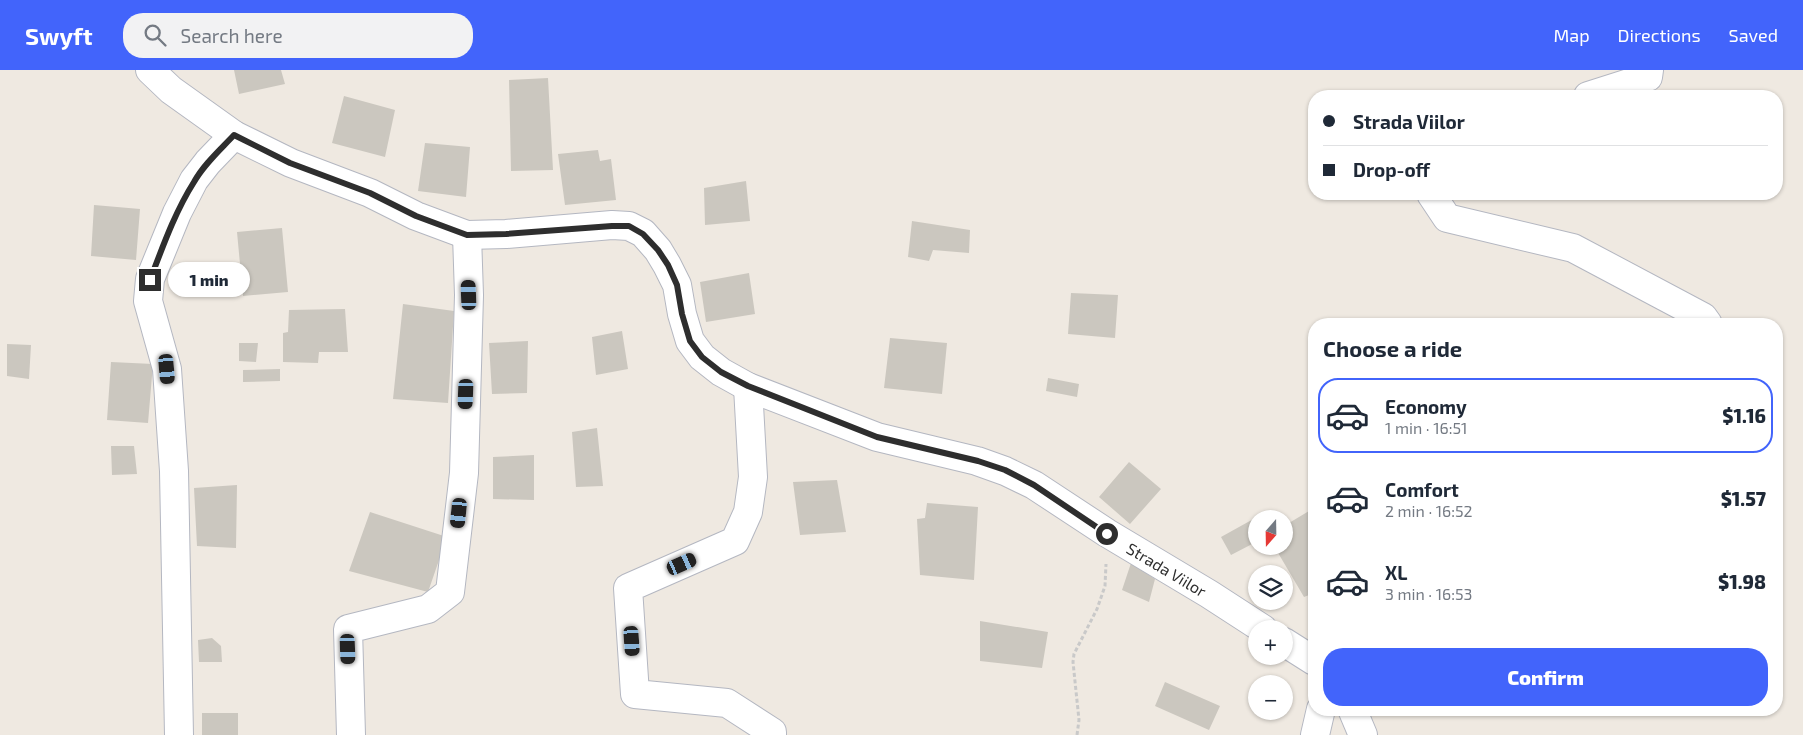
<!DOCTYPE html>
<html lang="en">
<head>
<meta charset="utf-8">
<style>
	:root { --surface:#fff; --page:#f2f2f3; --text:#1f2937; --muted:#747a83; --line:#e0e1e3; --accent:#4264fb }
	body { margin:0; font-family:"Exo 2",sans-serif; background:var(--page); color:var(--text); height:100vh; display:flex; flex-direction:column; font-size:19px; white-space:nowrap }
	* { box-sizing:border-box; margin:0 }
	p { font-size:16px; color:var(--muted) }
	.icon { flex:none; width:28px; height:28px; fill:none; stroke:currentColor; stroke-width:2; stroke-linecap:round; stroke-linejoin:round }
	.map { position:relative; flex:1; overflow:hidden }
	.side { position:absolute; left:1308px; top:248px; width:475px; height:398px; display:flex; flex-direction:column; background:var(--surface); border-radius:20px; box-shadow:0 1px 4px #0004 }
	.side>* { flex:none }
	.guide { position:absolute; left:1308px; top:20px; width:475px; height:110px; border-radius:20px; box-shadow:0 1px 4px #0004; display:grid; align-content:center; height:110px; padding:0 15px; background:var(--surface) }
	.needle { width:32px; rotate:200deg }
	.tools { position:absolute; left:1248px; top:440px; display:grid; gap:10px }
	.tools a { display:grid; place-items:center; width:45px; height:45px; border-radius:50%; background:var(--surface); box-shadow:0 1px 4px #0004; font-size:25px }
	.end { position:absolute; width:22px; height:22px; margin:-11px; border:6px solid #2e2e2e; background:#fff; box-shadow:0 0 0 2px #fff }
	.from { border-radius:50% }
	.bubble { position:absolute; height:35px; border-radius:18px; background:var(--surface); box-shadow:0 1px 4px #0004; font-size:16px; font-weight:800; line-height:35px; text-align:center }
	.car { position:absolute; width:15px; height:30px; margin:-15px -8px; border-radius:6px; box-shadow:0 0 4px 1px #0007; background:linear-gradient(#222 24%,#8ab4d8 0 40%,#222 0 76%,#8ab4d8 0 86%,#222 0) }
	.guide b { display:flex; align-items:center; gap:18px; height:48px; font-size:19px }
	.guide b+b { border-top:1px solid var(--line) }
	.guide i { width:12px; height:12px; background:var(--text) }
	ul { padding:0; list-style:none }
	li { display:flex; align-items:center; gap:15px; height:75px; margin:0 10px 8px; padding:0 5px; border:2px solid transparent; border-radius:20px }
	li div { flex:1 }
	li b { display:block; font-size:19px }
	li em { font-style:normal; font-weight:800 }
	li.on { border-color:var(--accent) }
	li>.icon { width:45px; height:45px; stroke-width:1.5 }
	h2 { padding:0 15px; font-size:22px; line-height:60px }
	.action { display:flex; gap:10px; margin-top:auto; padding:10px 15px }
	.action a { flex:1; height:58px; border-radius:20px; background:var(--accent); color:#fff; font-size:20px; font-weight:800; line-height:58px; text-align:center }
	header { display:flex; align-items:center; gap:30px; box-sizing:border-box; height:70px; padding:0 25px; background:var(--accent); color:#fff }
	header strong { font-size:24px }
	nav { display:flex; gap:28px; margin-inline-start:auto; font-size:18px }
	.search { width:350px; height:45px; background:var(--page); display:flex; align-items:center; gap:12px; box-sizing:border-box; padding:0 18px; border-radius:20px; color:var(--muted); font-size:19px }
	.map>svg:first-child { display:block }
	.building { fill:#cbc7bf }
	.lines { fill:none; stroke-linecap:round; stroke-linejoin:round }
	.street-casing { stroke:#b4b7c1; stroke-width:30 }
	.path { stroke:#c9c9c9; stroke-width:3; stroke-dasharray:4 2.5; stroke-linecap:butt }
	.street { stroke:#fff; stroke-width:28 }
	.route { stroke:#2e2e2e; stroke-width:6 }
	.labels { text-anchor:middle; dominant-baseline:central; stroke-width:4; stroke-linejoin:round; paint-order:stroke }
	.street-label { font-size:16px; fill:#2e2e2e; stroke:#fff }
</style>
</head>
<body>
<header>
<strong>Swyft</strong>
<div class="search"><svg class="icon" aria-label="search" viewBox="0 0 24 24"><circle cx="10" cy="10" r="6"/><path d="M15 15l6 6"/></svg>Search here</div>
<nav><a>Map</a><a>Directions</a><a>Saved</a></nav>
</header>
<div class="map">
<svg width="1803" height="665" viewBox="0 0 1803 665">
	<rect width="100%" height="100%" fill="#efe9e1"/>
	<!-- building -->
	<path class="building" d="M234 0H281L285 14 239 24Z
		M548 8 553 100 511 101 509 10Z
		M344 26 395 40 385 87 332 73Z
		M425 73 470 77 466 127 418 121Z
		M598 80 600 91 611 89 616 130 565 135 558 84Z
		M746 111 750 151 705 155 704 118Z
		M94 135 140 139 136 190 91 186Z
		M912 151 970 160 969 183 933 180 929 191 908 187Z
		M282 158 288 222 243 226 237 162Z
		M749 203 755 244 706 252 700 212Z
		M1071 223 1118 225 1115 268 1068 264Z
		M403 234 454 241 448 333 393 329Z
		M345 239 348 282H319L318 293 283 292V263L288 262 289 240Z
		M622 261 628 299 596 305 592 267Z
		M890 268 947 273 942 324 884 318Z
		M528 271 527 323 492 324 489 273Z
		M239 273H258L256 292 239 291Z
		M7 274 31 275 29 309 7 306Z
		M111 292 153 294 148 353 107 350Z
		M280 299V311L243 312V300Z
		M1048 308 1079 314 1077 327 1046 321Z
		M597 358 603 416 576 417 572 362Z
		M111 376H134L137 404 112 405Z
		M534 385V430L493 429V387Z
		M1129 392 1161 419 1130 454 1099 427Z
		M837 410 846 462 800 465 793 412Z
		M237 415 236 478 197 476 194 418Z
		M927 433 978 437 974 510 920 505 917 449 925 448Z
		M1309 441 1314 449V523L1304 527 1274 476H1284V456Z
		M370 442 447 467 428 522 349 501Z
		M1257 447 1258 449H1256V472L1231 485 1221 467Z
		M1131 493 1155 509 1149 532 1122 520Z
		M980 551 1048 562 1042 598 980 591Z
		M212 568 221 576 222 592H199L198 570Z
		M1165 612 1220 636 1209 660 1155 636Z
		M202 643H238V665H202Z"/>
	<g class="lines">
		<defs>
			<g id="street">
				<path id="s1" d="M150 0 171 20 234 65 291 93 370 123 416 146 467 165 506 164 612 155 629 156 643 163 658 180 667 195 677 215 682 244 690 271 702 287 721 302 748 317 877 367 977 391 1005 401 1034 415 1107 463 1209 524 1263 559"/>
				<path d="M1588 26 1648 7 1649 0"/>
				<path d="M1431 124 1447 148 1573 178 1703 247 1708 254"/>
				<path d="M748 317 753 407 748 442 735 471 628 518 635 624 727 633 772 662V665"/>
				<path d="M1284 572 1314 591"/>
				<path d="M1352 639 1363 665"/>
				<path d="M179 665 174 401 167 299 148 231 150 209 177 143 194 110 208 92 234 65"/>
				<path d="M351 665 348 559 428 539 450 522 464 403 469 225 467 165"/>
				<path d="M1315 665 1321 639"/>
			</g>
		</defs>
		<!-- street casing -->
		<use href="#street" class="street-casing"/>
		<!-- path -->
		<path class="path" d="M1077 665 1079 650 1073 592 1074 584 1097 539 1105 516 1106 494"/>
		<!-- street -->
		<use href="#street" class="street"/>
	</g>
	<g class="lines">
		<!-- route -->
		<path class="route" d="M150 210C163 176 175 142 194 112 204 94 220 80 234 65L290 93 370 123 416 146 467 165 506 164 612 156H629L643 164 658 180 668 195 677 215 682 244 690 271 702 287 721 302 748 316 877 367 978 391 1005 400 1034 415 1107 464"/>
	</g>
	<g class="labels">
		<!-- street labels -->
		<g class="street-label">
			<text stroke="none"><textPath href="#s1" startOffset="1194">Strada Viilor</textPath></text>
		</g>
	</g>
</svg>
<div class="tools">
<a><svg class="needle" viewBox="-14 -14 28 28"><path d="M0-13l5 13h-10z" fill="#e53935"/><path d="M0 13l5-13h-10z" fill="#747a83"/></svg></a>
<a><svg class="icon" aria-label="layers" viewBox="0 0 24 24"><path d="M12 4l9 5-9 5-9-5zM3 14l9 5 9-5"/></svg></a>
<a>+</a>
<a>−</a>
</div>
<i class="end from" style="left:1107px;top:464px"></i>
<i class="end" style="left:150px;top:210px"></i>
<div class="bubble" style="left:168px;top:192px;width:82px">1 min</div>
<i class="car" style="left:469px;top:225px;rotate:358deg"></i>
<i class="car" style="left:167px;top:299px;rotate:175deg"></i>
<i class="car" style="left:466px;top:324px;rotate:182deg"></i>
<i class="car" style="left:459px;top:443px;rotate:186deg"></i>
<i class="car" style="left:682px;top:494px;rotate:66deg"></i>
<i class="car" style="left:632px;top:571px;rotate:176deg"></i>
<i class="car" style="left:348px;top:579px;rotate:178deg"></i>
<div class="guide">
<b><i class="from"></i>Strada Viilor</b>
<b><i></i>Drop-off</b>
</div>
<section class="side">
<h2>Choose a ride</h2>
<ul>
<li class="on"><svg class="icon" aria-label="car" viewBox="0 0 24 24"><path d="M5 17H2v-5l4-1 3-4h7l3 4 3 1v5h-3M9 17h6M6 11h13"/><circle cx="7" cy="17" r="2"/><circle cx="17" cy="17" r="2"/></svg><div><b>Economy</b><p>1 min · 16:51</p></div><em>$1.16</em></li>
<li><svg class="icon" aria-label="car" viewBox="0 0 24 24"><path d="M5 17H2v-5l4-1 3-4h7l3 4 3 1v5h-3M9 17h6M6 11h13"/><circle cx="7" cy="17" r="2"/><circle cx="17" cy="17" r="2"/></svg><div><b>Comfort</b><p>2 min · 16:52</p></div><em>$1.57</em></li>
<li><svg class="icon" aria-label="car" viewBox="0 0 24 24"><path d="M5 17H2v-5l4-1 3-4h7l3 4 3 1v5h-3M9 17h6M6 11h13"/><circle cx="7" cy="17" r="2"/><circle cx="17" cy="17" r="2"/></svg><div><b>XL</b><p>3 min · 16:53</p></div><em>$1.98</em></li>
</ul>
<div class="action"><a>Confirm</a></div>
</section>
</div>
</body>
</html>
